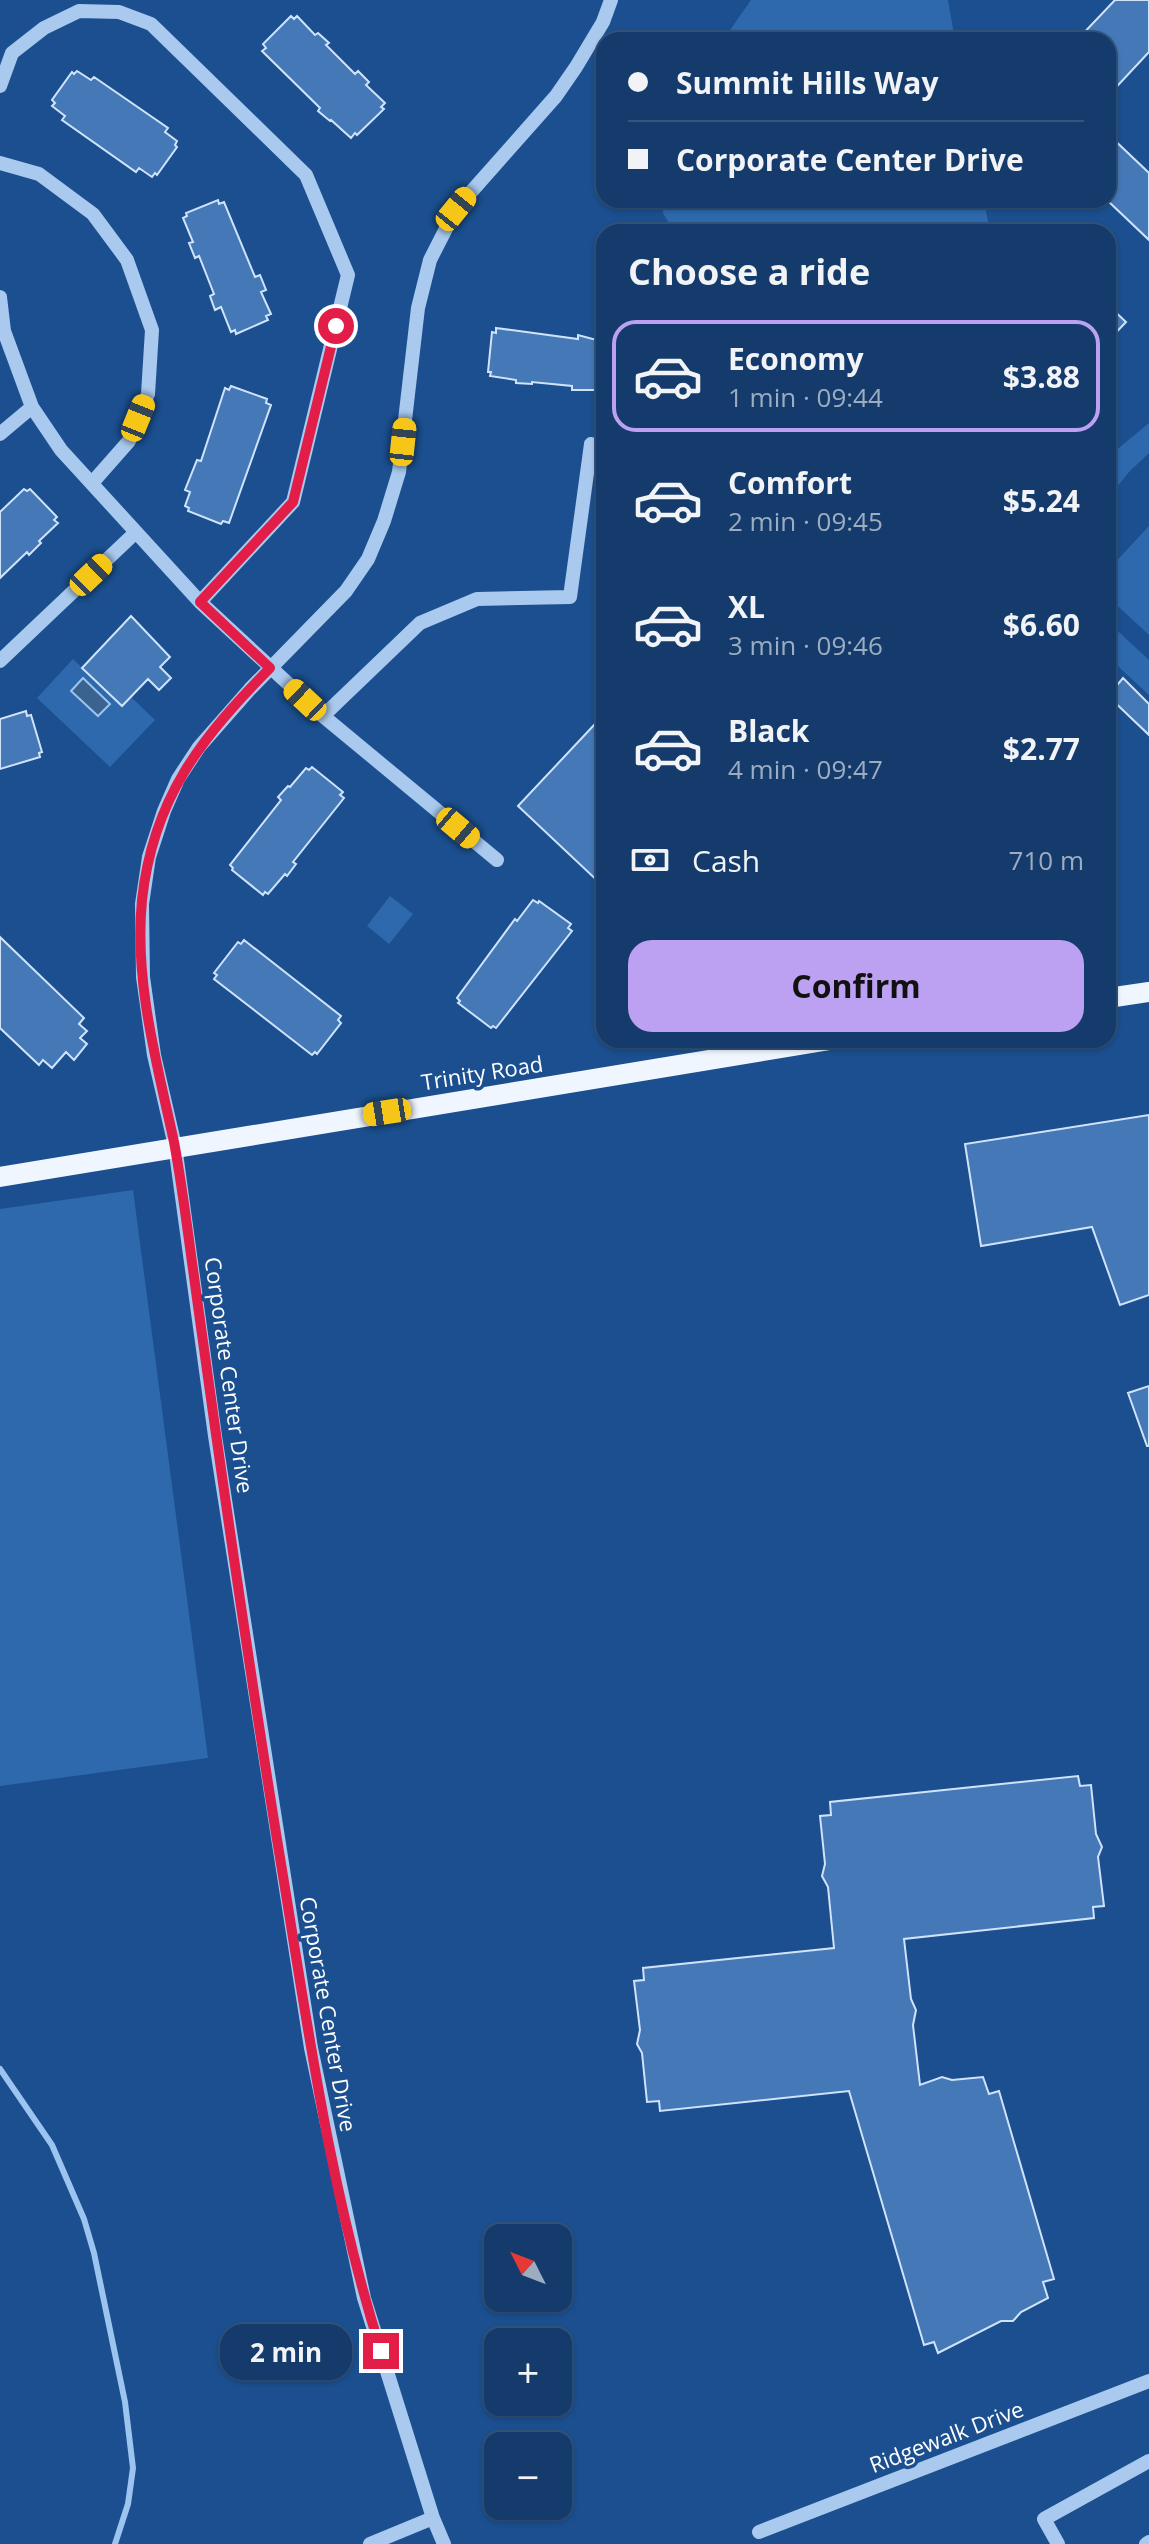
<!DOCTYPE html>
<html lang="en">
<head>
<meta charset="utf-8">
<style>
	:root { --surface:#143b6b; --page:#1d4271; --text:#f1f3f6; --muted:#9dadc1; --line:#33557e; --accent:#bca0f2 }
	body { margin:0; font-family:"Open Sans",sans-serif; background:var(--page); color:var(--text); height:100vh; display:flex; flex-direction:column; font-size:30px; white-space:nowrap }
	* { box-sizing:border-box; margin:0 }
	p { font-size:26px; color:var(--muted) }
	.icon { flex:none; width:44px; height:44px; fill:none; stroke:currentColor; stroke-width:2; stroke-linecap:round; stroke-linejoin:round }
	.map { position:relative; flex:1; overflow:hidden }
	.sheet { position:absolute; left:596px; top:224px; width:520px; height:824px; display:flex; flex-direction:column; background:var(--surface); border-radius:24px; box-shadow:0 2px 6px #0004,0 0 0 2px var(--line) }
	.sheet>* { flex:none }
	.hud { position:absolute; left:596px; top:32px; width:520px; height:176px; border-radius:24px; box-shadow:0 2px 6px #0004,0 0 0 2px var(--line); display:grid; align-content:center; height:176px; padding:0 32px; background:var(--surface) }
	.needle { width:52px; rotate:312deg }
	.fabs { position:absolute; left:484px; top:2224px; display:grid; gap:16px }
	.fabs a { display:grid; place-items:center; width:88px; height:88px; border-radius:16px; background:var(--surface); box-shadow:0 2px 6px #0004,0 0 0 2px var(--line); font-size:40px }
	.end { position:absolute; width:36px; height:36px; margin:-18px; border:10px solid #e11d48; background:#fff; box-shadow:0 0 0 4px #fff }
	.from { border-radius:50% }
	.bubble { position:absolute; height:56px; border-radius:24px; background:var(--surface); box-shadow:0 2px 6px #0004,0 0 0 2px var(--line); font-size:26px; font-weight:700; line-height:56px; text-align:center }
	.car { position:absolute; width:24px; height:48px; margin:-24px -12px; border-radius:10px; box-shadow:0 0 6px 2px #0007; background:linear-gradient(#f5c518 24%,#345 0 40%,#f5c518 0 76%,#345 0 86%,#f5c518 0) }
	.hud b { display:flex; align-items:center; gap:28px; height:76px; font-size:30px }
	.hud b+b { border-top:2px solid var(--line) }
	.hud i { width:20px; height:20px; background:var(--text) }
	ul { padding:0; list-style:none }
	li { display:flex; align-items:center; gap:24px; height:112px; margin:0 16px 12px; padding:0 16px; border:4px solid transparent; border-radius:24px }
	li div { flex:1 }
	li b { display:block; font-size:30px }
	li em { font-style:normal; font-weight:700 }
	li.on { border-color:var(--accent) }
	li>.icon { width:72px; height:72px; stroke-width:1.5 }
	h2 { padding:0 32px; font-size:36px; line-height:96px }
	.pay { display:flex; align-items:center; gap:20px; height:88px; padding:0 32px; font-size:30px }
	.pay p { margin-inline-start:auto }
	.primary-button { display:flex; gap:16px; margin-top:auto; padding:16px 32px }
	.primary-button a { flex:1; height:92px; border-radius:24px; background:var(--accent); color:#111; font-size:32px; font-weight:700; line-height:92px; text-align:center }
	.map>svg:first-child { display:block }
	.green { fill:#2e69ad }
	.water { fill:#3c6290; stroke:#9cc4f0; stroke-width:2 }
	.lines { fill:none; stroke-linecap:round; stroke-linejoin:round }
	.stream { stroke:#9cc4f0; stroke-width:6 }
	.building { fill:#4478b7; stroke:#cfe3fa; stroke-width:2 }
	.minor { stroke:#a9c9ee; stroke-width:14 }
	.major { stroke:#f0f6ff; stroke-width:20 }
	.route { stroke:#e11d48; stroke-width:10 }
	.labels { text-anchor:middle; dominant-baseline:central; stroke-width:7; stroke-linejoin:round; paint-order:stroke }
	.street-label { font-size:22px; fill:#fff; stroke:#1b4f8f }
</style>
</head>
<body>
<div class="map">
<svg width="1149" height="2544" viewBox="0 0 1149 2544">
	<rect width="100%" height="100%" fill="#1b4f8f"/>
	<!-- green -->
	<path class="green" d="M751 0H948L955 40H723Z
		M664 200H984L990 232H674L663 213Z
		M1149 423V453L1129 472 1108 498V457Z
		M1149 526V635L1108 597V570Z
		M1108 622 1149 660V695L1108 657Z
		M73 659 122 706 131 697 155 720 110 767 37 698Z
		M390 896 413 914 389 944 367 926Z
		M133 1190 208 1758 0 1786V1209Z"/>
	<!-- water -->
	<path class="water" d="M83 678 110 704 98 716 71 691Z"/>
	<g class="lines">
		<!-- stream -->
		<path class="stream" d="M0 2069 52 2145 84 2219 94 2253 125 2402 133 2468 128 2504 115 2544"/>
	</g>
	<!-- building -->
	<path class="building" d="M1115 0H1149V52L1108 96V40H1077Z
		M291 16 294 19 297 16 315 35 318 33 329 43 326 45 355 74 358 71 369 82 366 85 385 103 381 107 384 109 357 135 355 133 351 138 331 120 330 121 318 111 320 108 262 51 266 48 263 44Z
		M77 71 91 80 94 77 168 128 165 132 177 141 175 145 177 147 157 175 155 173 152 177 139 168 136 172 62 120 65 116 52 106 55 103 52 100 72 72 74 74Z
		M1108 134 1149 173V240L1108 201Z
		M218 200 219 204 224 202 255 277 260 275 266 290 261 292 271 314 266 316 268 320 236 334 235 330 231 332 221 307 215 310 210 296 214 294 199 256 195 258 189 243 193 242 183 218 187 216 186 213Z
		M1108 305 1126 322 1108 341Z
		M496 328 578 339V335L604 342V390H572V386L532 382V384L516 383V380L490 376 491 372H488L492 332 496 333Z
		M231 386 267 399 266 403 271 405 229 523 223 521 221 524 188 511 189 508 185 506 190 492 185 490 197 460 201 461 225 388 229 390Z
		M24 489 27 491 30 489 57 517 54 520 58 523 39 541 41 543 29 555 27 552 0 578V512Z
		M131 616 170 657 160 667 171 678 159 690 148 679 122 706 82 668Z
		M1123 678 1149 704V735L1108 696Z
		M26 711 27 716 31 715 42 752 39 753 40 757 0 769V719Z
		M595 724 604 732V887L518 806Z
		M312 767 343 792 340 795 344 798 293 862 296 864 287 876 285 874 268 894 265 892 263 895 232 870 233 868 230 865 281 800 278 797 288 786 290 787 306 768 309 770Z
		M533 900 538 903 539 901 571 924 568 928 572 931 496 1028 493 1026 491 1028 458 1003 460 1001 457 998 515 919 517 921Z
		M0 937 84 1018 79 1024 87 1031 80 1038 87 1044 74 1060 66 1052 52 1068 43 1060 39 1065 0 1028Z
		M244 940 341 1016 338 1020 341 1023 317 1054 315 1052 312 1055 214 979 217 975 214 973 238 942 241 944Z
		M1149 1115V1295L1120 1305 1092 1227 981 1246 965 1144Z
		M1149 1386V1446H1147L1128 1393Z
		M1078 1776 1080 1786 1091 1785 1096 1834 1102 1847 1098 1857 1104 1906 1093 1907 1094 1918 904 1939 911 1999 916 2010 913 2025 920 2085 942 2077 952 2080 983 2077 989 2094 999 2091 1054 2279 1043 2282 1048 2298 1021 2312 1013 2321H1001L938 2353 934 2342 924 2345 849 2091 660 2111 659 2101 647 2102 642 2053 637 2044 640 2030 634 1981 644 1980 643 1968 834 1948 828 1887 822 1876 825 1864 820 1816 831 1815 830 1802Z"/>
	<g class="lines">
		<!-- minor -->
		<path class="minor" d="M0 86 12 53 44 28 79 11 119 12 151 24 306 175 348 275 293 502 200 602
			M0 163 39 174 93 214 127 260 152 330 148 394 129 441 92 483
			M0 297 4 331 32 407 61 450 200 602 323 716 497 860
			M0 434 32 407
			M0 661 136 532
			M323 716 420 623 477 599 570 597 591 444
			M759 2532 1149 2381
			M370 2544 433 2518
			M444 2544 433 2518 364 2298 311 2048 215 1436 175 1146 154 1055 143 977 142 904 149 857 164 811 178 779 199 747 250 689 346 591 368 559 384 521 399 472 418 308 430 260 456 209 556 96 576 67 603 22 611 0
			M1058 2544 1044 2519 1149 2461
			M1146 2544 1149 2542"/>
		<!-- major -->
		<path class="major" d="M1108 998 1149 992
			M0 1177 830 1040"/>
	</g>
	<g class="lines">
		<!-- route -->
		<path class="route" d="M336 326 293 502 200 602 270 668C201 738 153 798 142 900 134 982 157 1063 174 1142 181 1179 186 1218 191 1255 220 1466 250 1678 285 1888 310 2043 333 2201 381 2351"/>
	</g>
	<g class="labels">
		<!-- street labels -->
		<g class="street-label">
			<text transform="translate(482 1072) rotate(-9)">Trinity Road</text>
			<text transform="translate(230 1375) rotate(82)">Corporate Center Drive</text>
			<text transform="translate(329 2014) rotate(80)">Corporate Center Drive</text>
			<text transform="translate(946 2436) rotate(-21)">Ridgewalk Drive</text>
		</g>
	</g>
</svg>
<div class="fabs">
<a><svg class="needle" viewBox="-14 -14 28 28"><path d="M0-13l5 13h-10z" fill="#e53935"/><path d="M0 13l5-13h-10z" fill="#9dadc1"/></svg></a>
<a>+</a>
<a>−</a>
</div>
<i class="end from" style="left:336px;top:326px"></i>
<i class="end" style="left:381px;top:2351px"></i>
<div class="bubble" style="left:220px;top:2324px;width:132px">2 min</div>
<i class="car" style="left:456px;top:209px;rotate:39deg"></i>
<i class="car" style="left:138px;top:418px;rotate:22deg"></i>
<i class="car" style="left:403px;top:442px;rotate:6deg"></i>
<i class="car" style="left:91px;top:575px;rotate:46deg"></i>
<i class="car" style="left:305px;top:700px;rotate:313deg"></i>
<i class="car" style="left:458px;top:828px;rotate:130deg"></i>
<i class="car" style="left:387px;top:1112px;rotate:261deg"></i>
<div class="hud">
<b><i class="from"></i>Summit Hills Way</b>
<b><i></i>Corporate Center Drive</b>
</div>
<section class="sheet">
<h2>Choose a ride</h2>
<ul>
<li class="on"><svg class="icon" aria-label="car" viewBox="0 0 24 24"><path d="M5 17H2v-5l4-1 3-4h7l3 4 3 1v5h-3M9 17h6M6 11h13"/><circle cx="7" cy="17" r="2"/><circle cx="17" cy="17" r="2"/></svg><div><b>Economy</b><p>1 min · 09:44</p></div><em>$3.88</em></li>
<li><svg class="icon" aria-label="car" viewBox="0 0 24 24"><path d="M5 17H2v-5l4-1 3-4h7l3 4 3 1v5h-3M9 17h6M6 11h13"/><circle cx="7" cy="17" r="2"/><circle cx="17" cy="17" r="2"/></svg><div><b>Comfort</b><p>2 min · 09:45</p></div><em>$5.24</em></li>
<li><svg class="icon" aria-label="car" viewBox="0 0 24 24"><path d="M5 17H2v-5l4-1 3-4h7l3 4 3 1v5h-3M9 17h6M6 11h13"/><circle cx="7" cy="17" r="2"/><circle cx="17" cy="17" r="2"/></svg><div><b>XL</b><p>3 min · 09:46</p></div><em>$6.60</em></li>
<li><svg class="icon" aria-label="car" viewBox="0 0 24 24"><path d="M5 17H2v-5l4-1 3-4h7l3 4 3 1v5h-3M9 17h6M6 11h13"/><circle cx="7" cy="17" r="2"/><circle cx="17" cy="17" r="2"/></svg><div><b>Black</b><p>4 min · 09:47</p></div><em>$2.77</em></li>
</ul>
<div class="pay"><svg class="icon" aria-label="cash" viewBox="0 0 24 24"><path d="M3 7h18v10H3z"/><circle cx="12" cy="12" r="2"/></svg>Cash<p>710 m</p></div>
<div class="primary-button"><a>Confirm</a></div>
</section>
</div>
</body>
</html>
